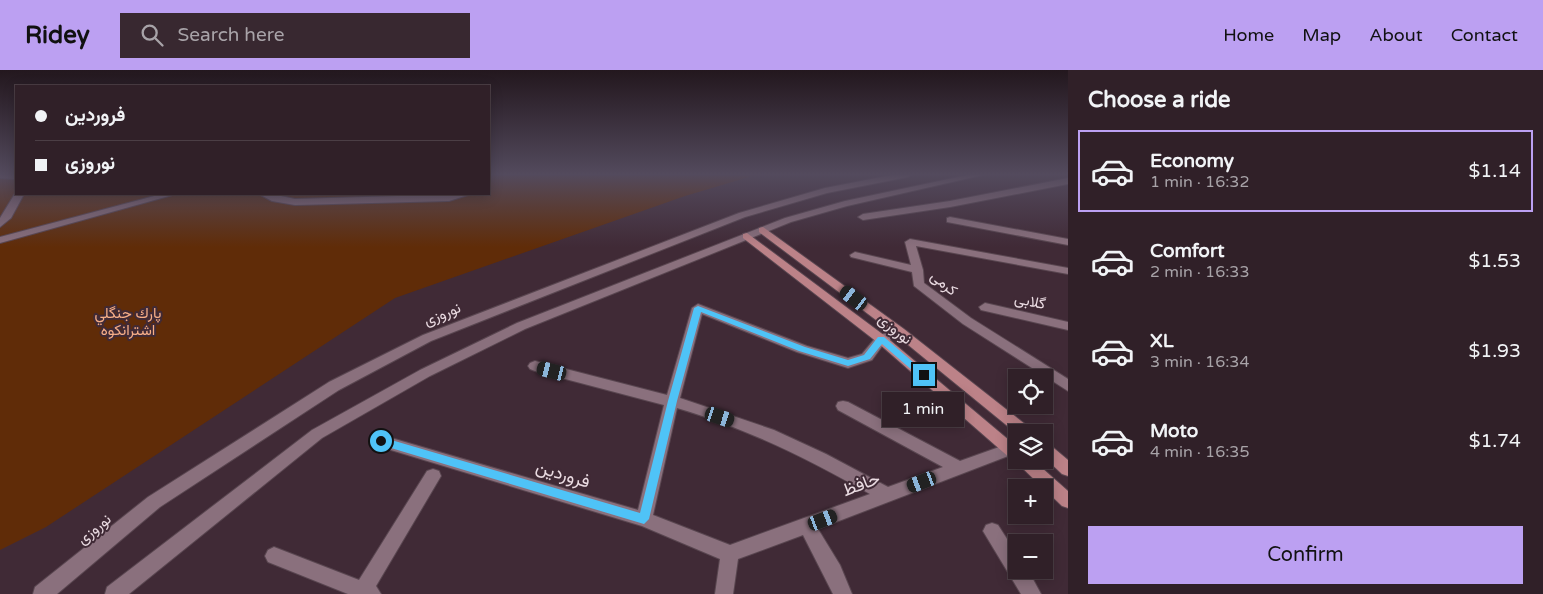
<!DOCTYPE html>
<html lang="en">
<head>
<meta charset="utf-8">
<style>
	:root { --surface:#302028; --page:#382830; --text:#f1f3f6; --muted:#a8a3a8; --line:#4b3e45; --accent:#bca0f2 }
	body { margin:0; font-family:"Varela Round",Vazirmatn,sans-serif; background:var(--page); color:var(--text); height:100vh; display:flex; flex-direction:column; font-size:19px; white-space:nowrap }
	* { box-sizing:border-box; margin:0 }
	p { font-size:16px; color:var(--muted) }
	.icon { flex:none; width:28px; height:28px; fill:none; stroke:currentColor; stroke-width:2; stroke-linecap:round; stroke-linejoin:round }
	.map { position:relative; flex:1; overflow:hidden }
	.details { display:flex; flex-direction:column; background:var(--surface); width:475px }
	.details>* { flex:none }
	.banner { position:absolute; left:15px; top:15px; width:475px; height:110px; border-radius:0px; box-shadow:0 2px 12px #0003,0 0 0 1px var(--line); display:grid; align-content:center; height:110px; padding:0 20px; background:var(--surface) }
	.controls { position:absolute; left:1008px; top:299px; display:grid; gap:10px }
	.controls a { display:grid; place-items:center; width:45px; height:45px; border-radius:0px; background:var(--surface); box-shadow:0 2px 12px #0003,0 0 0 1px var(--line); font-size:25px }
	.end { position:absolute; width:22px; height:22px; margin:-11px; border:6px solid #4fc3f7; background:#111; box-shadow:0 0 0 2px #111 }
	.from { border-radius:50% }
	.bubble { position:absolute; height:35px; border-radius:0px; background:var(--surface); box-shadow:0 2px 12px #0003,0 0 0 1px var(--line); font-size:16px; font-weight:600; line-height:35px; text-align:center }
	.car { position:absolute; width:15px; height:30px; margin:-15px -8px; border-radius:6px; box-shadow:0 0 4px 1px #0007; background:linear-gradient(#222 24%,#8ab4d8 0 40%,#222 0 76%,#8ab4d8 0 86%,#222 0) }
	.banner b { display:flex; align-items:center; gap:18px; height:48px; font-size:19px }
	.banner b+b { border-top:1px solid var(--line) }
	.banner i { width:12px; height:12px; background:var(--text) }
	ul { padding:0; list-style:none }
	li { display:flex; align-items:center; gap:15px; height:82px; margin:0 10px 8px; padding:0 10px; border:2px solid transparent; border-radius:0px }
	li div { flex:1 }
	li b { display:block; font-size:19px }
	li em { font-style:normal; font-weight:600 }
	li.active { border-color:var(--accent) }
	li>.icon { width:45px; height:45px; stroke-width:1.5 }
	h2 { padding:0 20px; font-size:22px; line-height:60px }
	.action { display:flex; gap:10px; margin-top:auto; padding:10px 20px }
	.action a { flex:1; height:58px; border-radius:0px; background:var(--accent); color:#111; font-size:20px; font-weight:600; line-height:58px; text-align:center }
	header { display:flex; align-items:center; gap:30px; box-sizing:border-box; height:70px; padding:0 25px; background:var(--accent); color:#111 }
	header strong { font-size:24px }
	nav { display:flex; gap:28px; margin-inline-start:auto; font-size:18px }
	.search { width:350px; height:45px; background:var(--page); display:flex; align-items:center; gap:12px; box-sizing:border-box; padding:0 18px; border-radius:0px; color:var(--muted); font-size:19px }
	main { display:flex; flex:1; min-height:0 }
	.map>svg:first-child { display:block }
	.green { fill:#602c08 }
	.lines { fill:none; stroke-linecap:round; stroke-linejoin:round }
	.minor-casing { stroke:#594650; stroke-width:2 }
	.major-casing { stroke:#594650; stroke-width:2 }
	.minor { fill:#8a707d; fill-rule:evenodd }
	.major { fill:#bc8288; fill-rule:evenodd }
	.route { fill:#4fc3f7 }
	.labels { text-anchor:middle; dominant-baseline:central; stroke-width:4; stroke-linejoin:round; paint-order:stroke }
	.street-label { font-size:15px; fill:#eadbe2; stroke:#402a36 }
	.park-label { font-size:15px; fill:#f7ae87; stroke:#402a36 }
	.near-street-label { font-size:18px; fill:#eadbe2; stroke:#402a36 }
</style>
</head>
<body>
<header>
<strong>Ridey</strong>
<div class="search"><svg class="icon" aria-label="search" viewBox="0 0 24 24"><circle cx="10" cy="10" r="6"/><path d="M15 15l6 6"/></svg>Search here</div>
<nav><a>Home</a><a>Map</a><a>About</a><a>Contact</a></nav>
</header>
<main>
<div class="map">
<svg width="1068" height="524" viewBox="0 0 1068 524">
	<rect width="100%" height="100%" fill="#402a36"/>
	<!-- green -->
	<path class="green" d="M0 104H16V124H489V104H759L685 126 395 228 46 457 0 480Z"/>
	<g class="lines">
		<defs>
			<path id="minor" d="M0 104H16V109L0 108Z
				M897 104H912L908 107 827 123 745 147 431 271 339 320 160 437 57 524H33L35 517 148 427 329 312 423 265 739 143 825 118Z
				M972 104H987L847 136 791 152 525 259 430 306 322 368 129 524H105L107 517 312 360 420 300 517 253 785 148 845 131Z
				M1068 108V114L950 137 863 150 858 147 863 144 950 131Z
				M16 122 24 124 11 148 0 157V148Z
				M162 124H176L0 173V167Z
				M259 124H271L295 129 471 124 449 131 295 135 272 131Z
				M950 147 1068 169V175L947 152V148Z
				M910 169 1068 198V204L916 176 923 200 924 213 971 248 1068 309V321L963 254 914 216 912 202 851 187 850 185 855 182 911 195 905 172Z
				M985 233 1068 252V260L981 240 979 237Z
				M698 234 807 276 848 288 862 284 877 266 900 258 906 262 904 265 885 272 872 290 848 298 797 282 702 244 680 328 774 360 826 384 888 417 943 397 838 340 836 336 838 332 843 331 848 332 960 391 1016 371V383L818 459 840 495 852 524H833L803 465 738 489 733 524H715L720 489 642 456 381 377 376 375 373 371 376 367 381 365 638 440 664 335 535 301 530 299 528 296 530 293 535 291 667 325 692 238ZM677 338C750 360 805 387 870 424L730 475 653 445Z
				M433 399 439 401 441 406 376 516 381 524H348L268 492 265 486 268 480 274 477 359 510 427 401Z
				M992 453 998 455 1016 483V500H1028L1041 524H1021L983 461 986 455Z"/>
			<path id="major" d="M763 157 904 259 1030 358 1032 362 1016 363 896 265 759 162V158Z
				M747 163 885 266 1016 376V390H1033L1068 421V438L1062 436 1015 391 1011 389 877 272 743 168V164Z
				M1044 372 1049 374 1068 390V406L1062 404 1044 387Z"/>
		</defs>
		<!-- minor casing -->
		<use href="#minor" class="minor-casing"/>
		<!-- major casing -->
		<use href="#major" class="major-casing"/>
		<!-- minor -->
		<use href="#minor" class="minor"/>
		<!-- major -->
		<use href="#major" class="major"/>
	</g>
	<!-- sky -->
	<linearGradient id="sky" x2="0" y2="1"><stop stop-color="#23171e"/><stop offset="0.59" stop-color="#534a5d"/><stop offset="1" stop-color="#534a5d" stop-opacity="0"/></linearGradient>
	<rect width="1068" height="177" fill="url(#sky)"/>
	<!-- route -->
	<path class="route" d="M698 236 805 277 848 290 864 285 878 267H884L928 305 924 309 921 308 882 274 870 289 848 296 799 281 701 242 677 331 649 449 644 454 381 375 376 371 381 367 640 443 668 331 694 238Z"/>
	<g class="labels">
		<!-- street labels -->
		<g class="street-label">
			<text transform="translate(944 213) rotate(40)">کرمی</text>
			<text transform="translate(1030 231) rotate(12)">گلابی</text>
			<text transform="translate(442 244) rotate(-22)">نوروزی</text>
			<text transform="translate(895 259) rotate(39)">نوروزی</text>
			<text transform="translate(94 459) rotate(-39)">نوروزی</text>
		</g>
		<!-- park labels -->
		<g class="park-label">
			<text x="128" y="243">پارك جنگلي<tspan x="128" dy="17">اشترانكوه</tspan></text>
		</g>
		<!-- near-street labels -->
		<g class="near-street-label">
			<text transform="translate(563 404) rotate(17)">فروردین</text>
			<text transform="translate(861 414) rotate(-21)">حافظ</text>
		</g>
	</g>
</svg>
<div class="controls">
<a><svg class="icon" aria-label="locate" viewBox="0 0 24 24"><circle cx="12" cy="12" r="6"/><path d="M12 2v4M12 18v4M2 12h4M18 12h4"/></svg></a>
<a><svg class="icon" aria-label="layers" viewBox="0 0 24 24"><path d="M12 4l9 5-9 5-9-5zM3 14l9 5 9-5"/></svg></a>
<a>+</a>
<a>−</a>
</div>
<i class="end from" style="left:381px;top:371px"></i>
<i class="end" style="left:924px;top:305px"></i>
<div class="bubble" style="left:882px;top:322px;width:82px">1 min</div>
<i class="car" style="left:854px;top:228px;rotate:307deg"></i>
<i class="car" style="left:552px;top:301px;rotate:284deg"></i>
<i class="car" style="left:720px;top:347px;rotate:108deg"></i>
<i class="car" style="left:922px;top:412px;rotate:249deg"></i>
<i class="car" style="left:823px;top:450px;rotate:69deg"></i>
<div class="banner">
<b><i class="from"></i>فروردین</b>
<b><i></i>نوروزی</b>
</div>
</div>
<section class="details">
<h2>Choose a ride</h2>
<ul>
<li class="active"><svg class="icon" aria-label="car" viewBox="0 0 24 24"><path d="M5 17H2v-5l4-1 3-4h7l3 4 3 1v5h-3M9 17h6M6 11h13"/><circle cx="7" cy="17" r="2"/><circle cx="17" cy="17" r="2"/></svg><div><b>Economy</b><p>1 min · 16:32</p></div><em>$1.14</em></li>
<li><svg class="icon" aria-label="car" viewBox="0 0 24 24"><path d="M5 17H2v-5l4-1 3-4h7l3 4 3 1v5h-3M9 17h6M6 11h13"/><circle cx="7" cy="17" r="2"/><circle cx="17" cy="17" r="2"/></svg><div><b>Comfort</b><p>2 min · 16:33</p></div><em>$1.53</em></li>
<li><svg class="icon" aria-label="car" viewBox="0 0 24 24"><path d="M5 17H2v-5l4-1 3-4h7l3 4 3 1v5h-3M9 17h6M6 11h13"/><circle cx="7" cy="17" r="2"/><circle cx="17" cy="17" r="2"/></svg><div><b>XL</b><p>3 min · 16:34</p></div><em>$1.93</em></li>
<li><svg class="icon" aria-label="car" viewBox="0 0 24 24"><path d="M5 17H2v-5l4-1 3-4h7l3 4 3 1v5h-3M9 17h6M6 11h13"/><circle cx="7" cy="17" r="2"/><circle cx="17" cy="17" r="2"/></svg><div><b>Moto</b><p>4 min · 16:35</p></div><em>$1.74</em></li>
</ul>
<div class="action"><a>Confirm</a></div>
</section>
</main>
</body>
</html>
